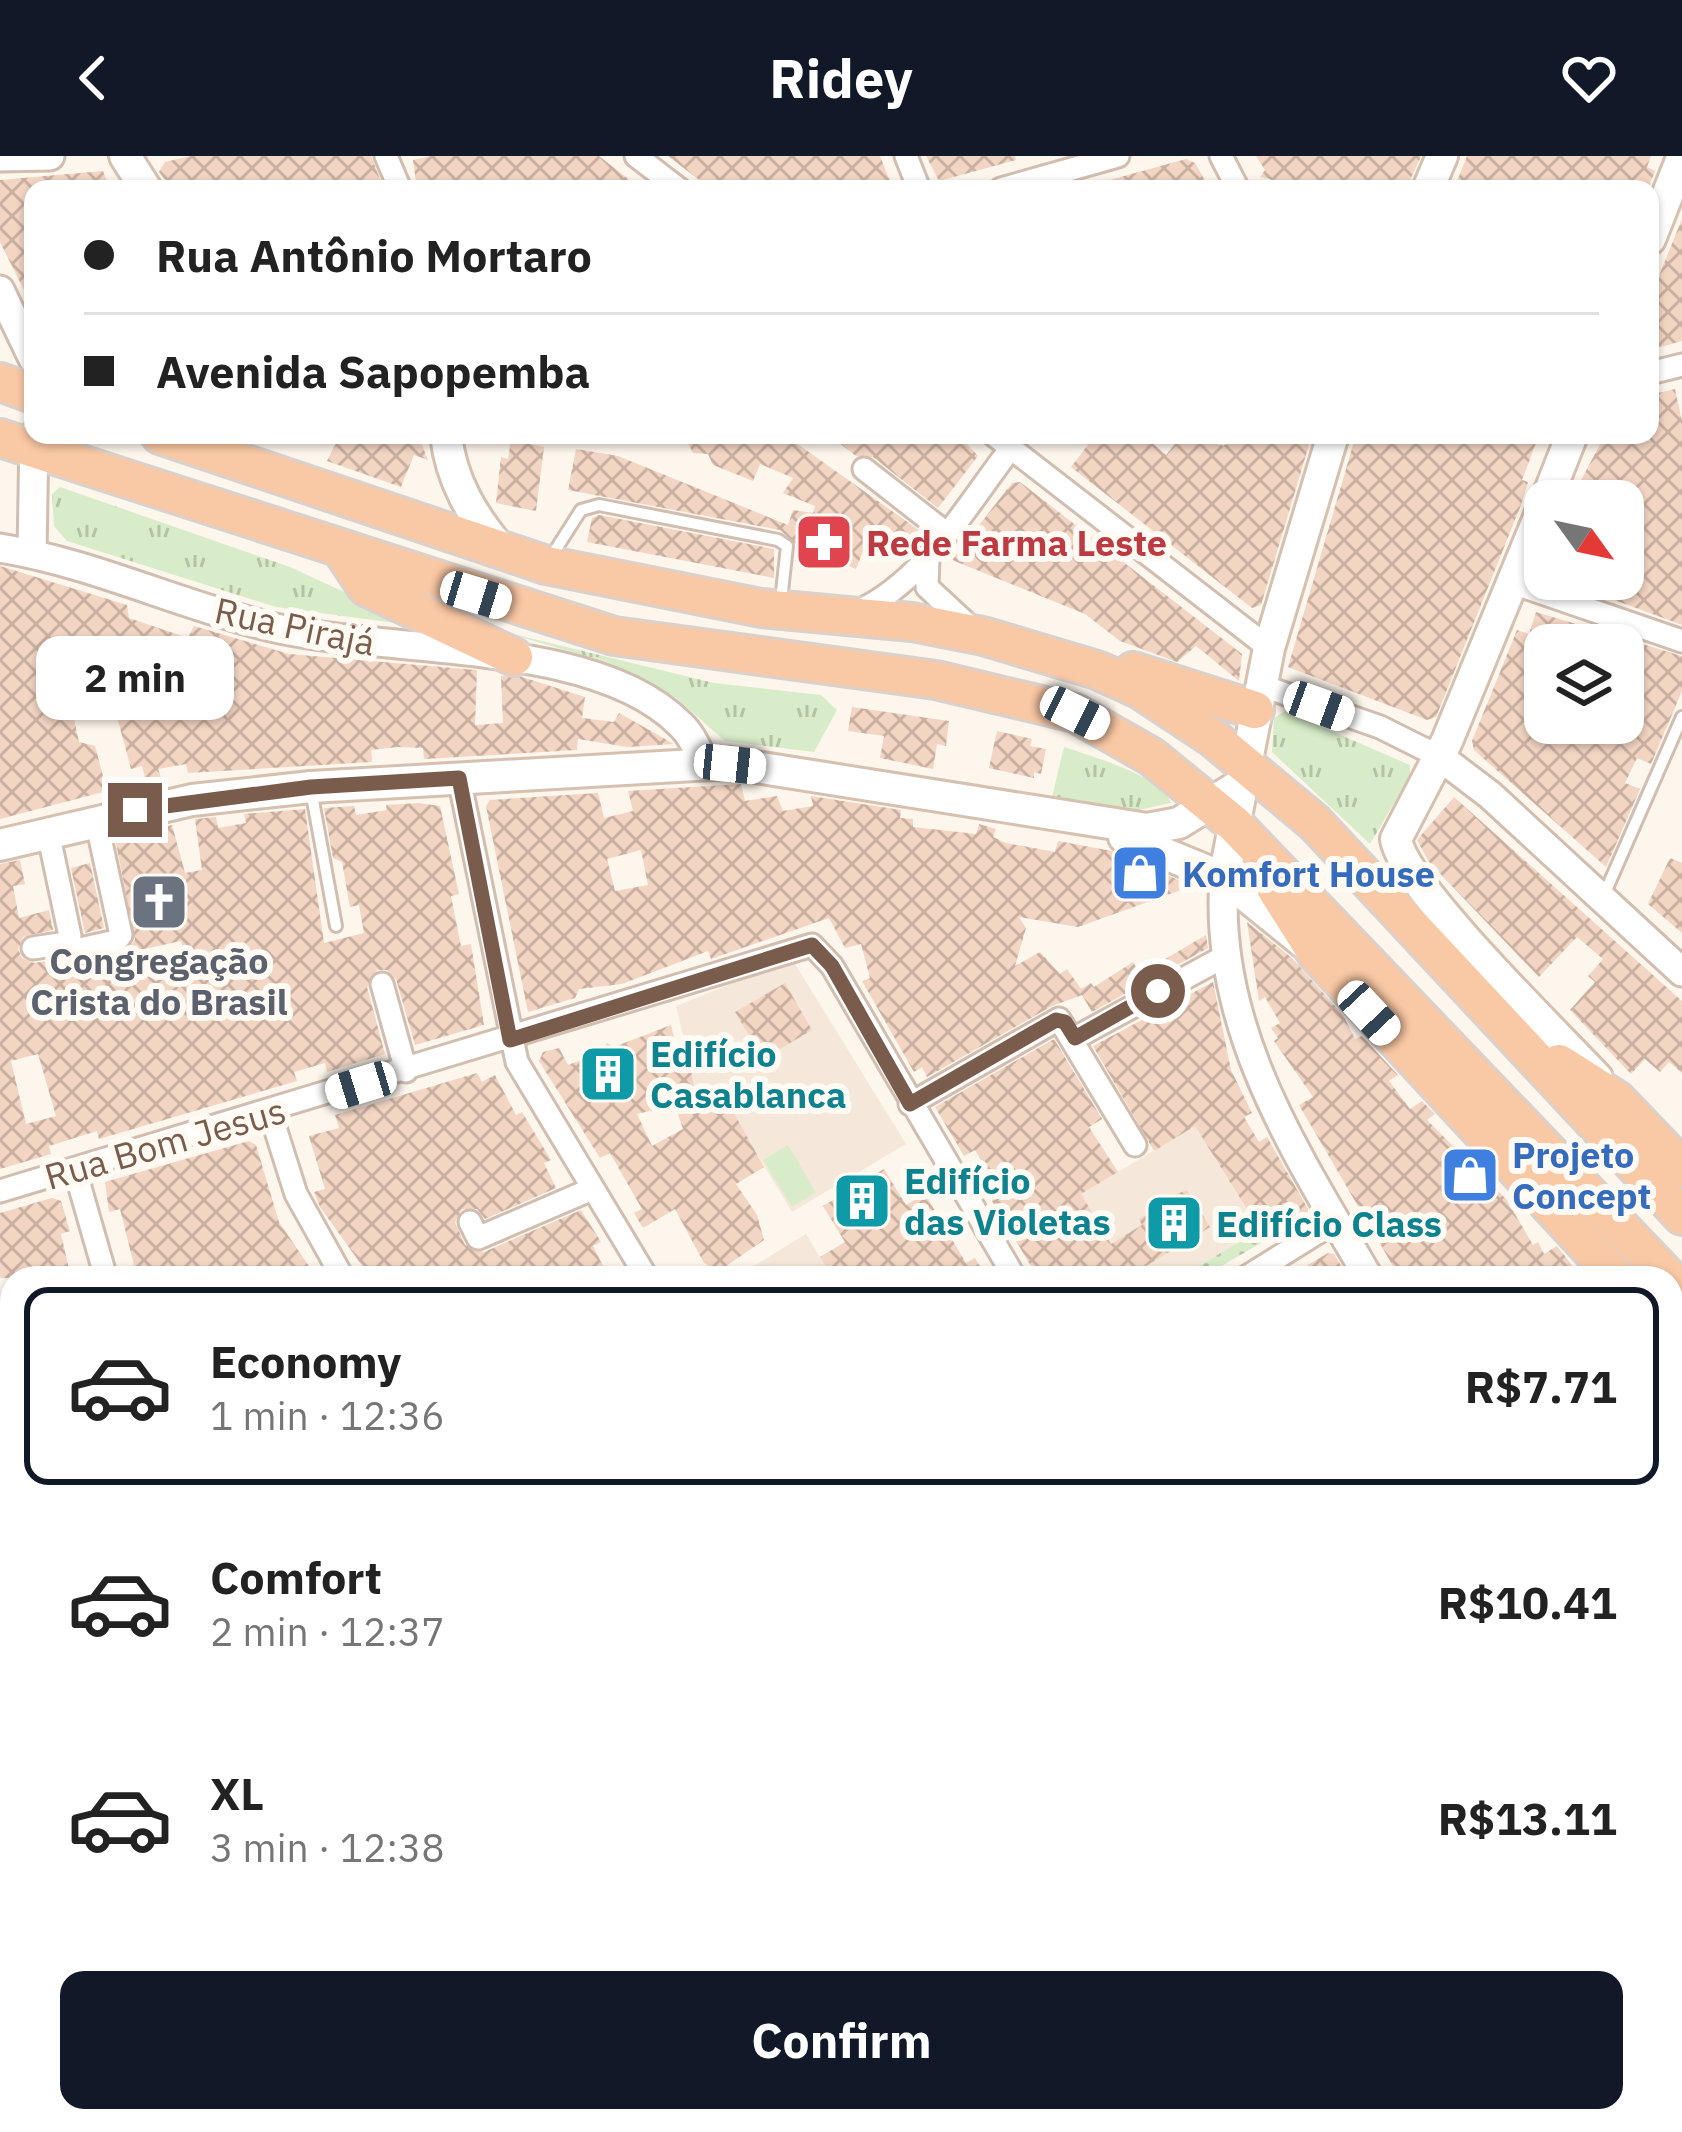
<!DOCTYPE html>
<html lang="en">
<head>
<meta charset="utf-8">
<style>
	:root { --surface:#fff; --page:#f2f2f2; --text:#222; --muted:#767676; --line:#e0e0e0; --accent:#111827 }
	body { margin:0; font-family:"IBM Plex Sans",sans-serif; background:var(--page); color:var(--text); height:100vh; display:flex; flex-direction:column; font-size:45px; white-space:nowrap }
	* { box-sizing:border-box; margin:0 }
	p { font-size:39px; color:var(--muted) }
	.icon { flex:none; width:66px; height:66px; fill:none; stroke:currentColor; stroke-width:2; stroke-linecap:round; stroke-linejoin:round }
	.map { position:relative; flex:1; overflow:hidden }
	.panel { position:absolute; left:0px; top:1110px; width:1683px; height:867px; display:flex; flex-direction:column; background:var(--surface); border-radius:36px 36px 0 0; box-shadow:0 3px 9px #0004 }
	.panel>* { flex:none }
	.guide { position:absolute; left:24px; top:24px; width:1635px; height:264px; border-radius:24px; box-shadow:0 3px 9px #0004; display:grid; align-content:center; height:264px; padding:0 60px; background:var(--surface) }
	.needle { width:78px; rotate:123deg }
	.buttons { position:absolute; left:1524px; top:324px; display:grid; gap:24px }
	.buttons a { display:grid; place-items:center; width:120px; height:120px; border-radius:24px; background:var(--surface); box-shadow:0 3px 9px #0004; font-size:60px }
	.end { position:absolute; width:54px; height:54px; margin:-27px; border:15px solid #7a5c4d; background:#fff; box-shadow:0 0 0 6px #fff }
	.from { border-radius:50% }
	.bubble { position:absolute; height:84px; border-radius:24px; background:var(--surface); box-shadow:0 3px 9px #0004; font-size:39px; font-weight:700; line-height:84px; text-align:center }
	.car { position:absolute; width:36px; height:72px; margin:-36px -18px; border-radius:15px; box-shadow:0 0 9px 3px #0007; background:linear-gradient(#fff 24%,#345 0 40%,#fff 0 76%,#345 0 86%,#fff 0) }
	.guide b { display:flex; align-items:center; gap:42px; height:114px; font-size:45px }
	.guide b+b { border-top:3px solid var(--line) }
	.guide i { width:30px; height:30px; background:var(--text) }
	ul { padding:21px 0 0; list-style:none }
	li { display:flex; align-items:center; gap:36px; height:198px; margin:0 24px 18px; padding:0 36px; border:6px solid transparent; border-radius:24px }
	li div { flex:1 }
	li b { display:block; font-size:45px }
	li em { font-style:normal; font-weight:700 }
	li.current { border-color:var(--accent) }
	li>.icon { width:108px; height:108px; stroke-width:1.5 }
	.primary-button { display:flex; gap:24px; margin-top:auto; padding:24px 60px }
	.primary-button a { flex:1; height:138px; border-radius:24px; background:var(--accent); color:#fff; font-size:48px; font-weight:700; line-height:138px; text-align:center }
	header { display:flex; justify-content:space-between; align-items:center; height:156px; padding:0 60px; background:var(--accent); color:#fff; font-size:54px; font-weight:700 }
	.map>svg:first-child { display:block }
	.residential { fill:#f5e8da }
	.grass { fill:url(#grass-dots) }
	.park { fill:url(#park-tufts) }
	.pitch { fill:#d8ecc9 }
	.building { fill:url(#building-cross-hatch); fill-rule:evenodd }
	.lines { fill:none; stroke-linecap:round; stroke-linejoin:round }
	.service-casing { stroke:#d1beb0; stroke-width:16 }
	.minor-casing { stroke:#d1beb0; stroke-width:27 }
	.tertiary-casing { stroke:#d1beb0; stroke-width:33 }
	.secondary-casing { stroke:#d6c0b0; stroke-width:36 }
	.primary-casing { stroke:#dad1cd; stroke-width:39 }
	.trunk-casing { stroke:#dad1cd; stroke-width:42 }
	.service { stroke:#fff; stroke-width:10 }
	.minor { stroke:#fff; stroke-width:21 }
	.tertiary { stroke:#fff; stroke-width:27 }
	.secondary { stroke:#fff; stroke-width:30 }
	.primary { stroke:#fbd9a5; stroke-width:33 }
	.trunk { stroke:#f9c8a4; stroke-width:36 }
	.route { stroke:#7a5c4d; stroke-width:15 }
	.labels { text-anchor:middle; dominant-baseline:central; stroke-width:12; stroke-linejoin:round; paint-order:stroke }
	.health-label { font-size:36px; font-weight:bold; fill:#be3a42; stroke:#fffaf3; text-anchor:start }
	.street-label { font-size:36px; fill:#7a5c4d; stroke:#fffaf3 }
	.shop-label { font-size:36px; font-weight:bold; fill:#366cbe; stroke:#fffaf3; text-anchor:start }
	.worship-label { font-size:36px; font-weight:bold; fill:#5b616d; stroke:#fffaf3 }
	.culture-label { font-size:36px; font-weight:bold; fill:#0d838f; stroke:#fffaf3; text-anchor:start }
</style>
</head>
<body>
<header><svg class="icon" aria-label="back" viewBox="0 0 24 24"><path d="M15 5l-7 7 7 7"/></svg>Ridey<svg class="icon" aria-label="heart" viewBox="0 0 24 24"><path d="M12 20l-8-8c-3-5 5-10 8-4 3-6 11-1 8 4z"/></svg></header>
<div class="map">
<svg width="1682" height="1976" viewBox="0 0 1682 1976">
	<defs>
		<pattern id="grass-dots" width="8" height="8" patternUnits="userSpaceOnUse" patternTransform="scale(3)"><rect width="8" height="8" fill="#d8ecc9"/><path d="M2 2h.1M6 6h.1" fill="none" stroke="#b4c2a5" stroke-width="1.8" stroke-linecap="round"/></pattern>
		<pattern id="park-tufts" width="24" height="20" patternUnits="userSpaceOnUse" patternTransform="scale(3)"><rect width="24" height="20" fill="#d8ecc9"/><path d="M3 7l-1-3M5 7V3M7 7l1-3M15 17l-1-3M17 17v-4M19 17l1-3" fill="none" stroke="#b4c2a5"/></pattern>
		<pattern id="building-cross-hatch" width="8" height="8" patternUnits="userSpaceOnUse" patternTransform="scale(3)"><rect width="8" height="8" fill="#f3d5c3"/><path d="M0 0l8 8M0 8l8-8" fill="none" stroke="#cab0a1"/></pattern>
	</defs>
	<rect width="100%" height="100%" fill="#fdf6ec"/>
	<!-- residential -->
	<path class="residential" d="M792 803 906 988 792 1056 727 948 702 961 676 850Z
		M1195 970 1259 1074 1179 1122H1154L1127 1079 1111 1088 1081 1038Z
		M806 1078 832 1122H734Z
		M12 1436V1614L8 1616 0 1603V1447Z
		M576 1965H807L789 1976H583Z"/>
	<!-- grass -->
	<path class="grass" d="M1259 1074 1266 1084 1201 1122H1179Z"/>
	<!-- park -->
	<path class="park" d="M60 331 290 411 418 470 276 451 67 385 54 370 52 338Z
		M489 472 714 527 821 539 837 554 814 596 725 585 675 541 607 506Z
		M1285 555 1410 609V620L1370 688 1272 596 1274 562Z
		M1064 591C1090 600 1163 620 1171 647L1129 656 1052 641Z"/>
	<!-- pitch -->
	<path class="pitch" d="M788 989 816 1036 792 1051 763 1004Z"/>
	<!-- building -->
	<path class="building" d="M191 0H371L384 33H310L308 25 273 33H172L159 16 165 6Z
		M431 0H599L641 33H417L413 4Z
		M668 0H880L893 33H711Z
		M926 0H1015L1016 4 939 25Z
		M1256 0H1421L1406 33H1277L1270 23 1260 21 1265 14Z
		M1467 0H1651L1647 11 1655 15 1648 33H1454Z
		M1186 3 1195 7 1210 33H1095V28Z
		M103 15 110 33H33V152L0 86V24Z
		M1682 63V185L1650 194V142Z
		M1675 233 1682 265V469L1563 425 1623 423V345H1570L1605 279 1650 285 1654 238Z
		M340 279H418L428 304 414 299 401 331 327 305Z
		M684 279H785L920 375 910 388 872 373 856 413 797 389 780 374 568 334 576 293 618 300 788 369 793 354 813 357 815 350 783 337 793 322 760 308 753 325 713 309 708 298 693 297Z
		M829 279H959L978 300 938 352 873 301 856 300Z
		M1075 279H1143L1166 299 1182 279H1203L1223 290 1243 279H1312L1261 449 1252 452 1071 311 1088 289Z
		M1356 279H1539L1522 324 1528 326 1521 349 1436 561 1427 564 1288 511Z
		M511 284 544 291 536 355 496 347 501 301 508 303Z
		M1020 326 1242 498 1239 525 1196 490 1177 506 1120 485 1085 458 952 404 1012 327Z
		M599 359 774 393V422L587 386 592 362Z
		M0 410 127 449 129 462 188 482 194 470 289 498 477 514 475 569 503 567 501 520 522 521 585 541 582 562 614 566 619 557 674 588 627 591 578 583 577 594 424 603 423 592 398 591 371 594 372 606 188 617 186 608 158 613 161 622 146 625 142 610 131 613 113 546 116 536 88 529 83 545 70 544 79 586 95 590 107 635 0 663Z
		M1536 456 1682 500V535L1651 608 1637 602 1625 627 1640 633 1606 711 1474 594 1472 585 1517 474 1529 478ZM1545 489H1623V567H1545Z
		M852 551 949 565 946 590 937 588 933 613 880 602 884 580 848 575Z
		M997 575 1032 583 1030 590 1046 593 1041 618 1034 616V622L989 612Z
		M741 628 745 645 777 640 783 655 813 650 811 640 901 654 900 662 913 663V671L976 678 979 668 996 673 993 681 1006 687 1055 696 1058 685 1112 695 1192 730 1078 771 1019 761 1026 772 1015 810 1040 796 1060 818 1067 813 1081 833 1091 827 1094 831 1133 806 1140 818 1206 779 1208 792 1092 856 1082 839 1052 850 927 921 922 911 914 916 862 825 870 822 861 788 845 792 829 762 711 803 708 795 622 828 579 833 575 842 528 856 486 650 490 644 598 637 604 662 633 655 628 635ZM641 694 648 729 615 735 607 703Z
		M1454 641 1682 845V917L1669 906 1660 916 1645 903 1631 918 1570 854 1595 826 1588 820 1603 803 1577 781 1539 821 1429 706 1417 684Z
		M419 647 440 650 459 738 451 740 461 790 471 788 484 869 415 889 396 823 387 814H377L367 831 385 898 327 916 325 907 294 916 297 925 99 983 97 975 49 990 51 998 0 1013V708L20 704 25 728 13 730 19 762 49 754 53 774 23 781 18 793 22 802 34 807 68 802 83 808 121 799 135 784 115 682 172 669 185 717 202 714 195 663 216 661 218 672 246 667 244 658 305 653 324 787 364 777 359 749 350 751 342 706 333 702 324 652 354 650 356 659 387 654 386 649ZM181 785 188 812 146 821 139 794ZM38 898 56 960 26 968 11 905Z
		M1670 702 1682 707V777L1648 748Z
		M90 707 104 772 85 777 71 712Z
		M1247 766 1292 802 1343 859 1355 883 1362 880 1398 919 1389 925 1410 953 1422 945 1435 958 1427 964 1506 1043 1533 1089 1538 1086 1544 1098 1557 1090 1582 1122H1400L1299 949 1313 941 1274 885 1278 882 1271 872 1280 867 1265 841 1259 845Z
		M1213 826 1231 914 1252 957 1244 961 1259 986 1267 981 1308 1053 1307 1060 1266 1084 1195 970 1154 995 1093 890Z
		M785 827 812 874 763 903 735 856Z
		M671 869 682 916 691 914 697 943 721 934 764 1011 736 1028 757 1059 764 1084 719 1115 704 1107 675 1053 643 1072 634 1057 642 1053 610 997 600 1002 539 905 543 896 559 892 568 909 586 902 590 894 602 899 607 887 614 891ZM675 949 683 973 652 990 637 958Z
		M1054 883 1102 963 1089 971 1118 1016 1081 1038 1111 1088 1142 1069 1139 1063 1157 1052 1154 1047 1187 1034 1210 1071 1146 1110 1150 1116 1140 1122H1115L1107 1110 1087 1122H1038L982 1028 992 1022 975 994 964 1000 935 951Z
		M477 917 482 926 495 919 516 959 522 956 551 1004 544 1007 556 1032 485 1063 477 1053H462L455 1066 465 1089 484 1096 581 1054 601 1086 593 1090 604 1112 587 1120 584 1112 562 1122H371L320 1051 314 1036 325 1033 309 980 339 972 335 959Z
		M249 985 256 989 279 1066 317 1122H121L119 1113 134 1109 120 1053 109 1056 105 1026Z
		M884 1013 906 1049 925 1038 966 1107 975 1102 987 1122H943L952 1116 949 1112 933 1122H832L820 1101 845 1086 823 1050Z
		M52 1042 61 1045 70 1075 61 1078 71 1122H0V1057Z
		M1328 1097 1334 1098 1346 1118 1286 1122Z"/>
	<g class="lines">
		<defs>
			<path id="service" d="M551 401 581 354 599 349 778 384 787 390 781 445
				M311 634 336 770
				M1604 739 1682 561
				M501 1965 508 1976"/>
			<path id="minor" d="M386 0 400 33
				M636 0 679 33
				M906 0 919 33
				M1221 0 1238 33
				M1001 33 1118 0
				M1650 217 1682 209
				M994 279 1269 492
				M864 313 946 377
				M928 401 927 431 969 470
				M1513 427 1682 485
				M857 456C925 425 966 350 1011 292
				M1260 529 1380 571 1440 601
				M459 622 517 906 647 1122
				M33 792 66 787 70 780 48 676
				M80 793 116 785 121 779 96 663
				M382 828 406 915
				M1075 882 1229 798
				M910 948 1059 863 1135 989
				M270 956 296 1038 343 1122
				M75 1014 106 1122
				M0 1035 812 789 832 810 1015 1122
				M470 1066 478 1082 592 1033
				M1245 1122 1336 1065
				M0 1269 12 1266
				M0 1654 12 1673
				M1671 1789 1682 1795
				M0 1866 12 1859
				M1671 1925 1682 1918
				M192 1965 199 1976
				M1595 1976 1612 1965"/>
			<path id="tertiary" d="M0 1 50 0
				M0 134 33 203
				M0 392C93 407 179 449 271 471 388 499 595 481 681 569 692 579 698 595 705 608
				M32 397 34 279
				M1440 601 1490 639 1682 816
				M1224 722C1213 873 1297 998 1369 1122
				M1671 1680 1682 1672
				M554 1965 561 1976
				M1233 1976 1249 1965"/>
			<path id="secondary" d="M125 0 146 33
				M1428 33 1442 0
				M1650 83 1682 2
				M446 279C451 325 473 361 502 395
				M1546 345 1572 279
				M1545 347 1447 585 1396 683C1403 730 1557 879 1597 922
				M1124 681 1224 722 1303 786
				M0 689 192 644 311 631 730 607 1147 673 1179 667 1243 627
				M1224 722 1269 492 1333 279
				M415 1976 433 1965"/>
			<path id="primary" d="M1671 1448 1682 1441
				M1671 1511 1682 1504
				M835 1976 852 1965
				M914 1976 932 1965"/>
			<path id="trunk" d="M0 226 33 238
				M160 279 546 409 761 452 912 466 983 480 1097 514 1139 533 1213 582 1315 667 1682 1060
				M0 282 614 480 936 524 1075 557 1152 601 1234 668 1669 1122
				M341 393 366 431 514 501
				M1133 515 1255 554
				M1275 732 1316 797 1617 1122
				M1559 907 1617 944 1682 1012
				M1671 1184 1682 1213
				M1671 1313 1682 1327"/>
		</defs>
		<!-- service casing -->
		<use href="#service" class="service-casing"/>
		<!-- minor casing -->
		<use href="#minor" class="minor-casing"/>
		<!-- tertiary casing -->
		<use href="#tertiary" class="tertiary-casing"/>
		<!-- secondary casing -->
		<use href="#secondary" class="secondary-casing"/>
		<!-- primary casing -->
		<use href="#primary" class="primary-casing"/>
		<!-- trunk casing -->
		<use href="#trunk" class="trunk-casing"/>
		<!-- service -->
		<use href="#service" class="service"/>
		<!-- minor -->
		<use href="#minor" class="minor"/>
		<!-- tertiary -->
		<use href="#tertiary" class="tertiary"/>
		<!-- secondary -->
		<use href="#secondary" class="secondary"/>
		<!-- primary -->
		<use href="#primary" class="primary"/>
		<!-- trunk -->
		<use href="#trunk" class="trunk"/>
	</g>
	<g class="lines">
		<!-- route -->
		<path class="route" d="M135 654 311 631 459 622 510 884 812 789 832 810 910 948 1056 864 1065 866 1075 882 1158 835"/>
	</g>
	<!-- icons -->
	<defs>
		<symbol id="pharmacy-square" viewBox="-11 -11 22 22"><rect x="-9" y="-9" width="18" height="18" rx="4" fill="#e0444e" stroke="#fffaf3"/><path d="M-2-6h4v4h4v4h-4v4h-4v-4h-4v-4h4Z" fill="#fff"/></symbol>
		<symbol id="shop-square" viewBox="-11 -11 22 22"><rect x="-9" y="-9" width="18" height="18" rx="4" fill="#3f7fe0" stroke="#fffaf3"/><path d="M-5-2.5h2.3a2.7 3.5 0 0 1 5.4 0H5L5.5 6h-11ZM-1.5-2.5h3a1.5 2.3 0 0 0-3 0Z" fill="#fff"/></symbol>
		<symbol id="church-square" viewBox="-11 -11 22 22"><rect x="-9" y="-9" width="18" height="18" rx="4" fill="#6b7280" stroke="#fffaf3"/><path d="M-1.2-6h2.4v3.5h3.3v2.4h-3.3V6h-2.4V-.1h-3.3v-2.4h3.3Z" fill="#fff"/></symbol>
		<symbol id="building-square" viewBox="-11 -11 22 22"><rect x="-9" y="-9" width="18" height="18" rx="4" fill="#0f9aa8" stroke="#fffaf3"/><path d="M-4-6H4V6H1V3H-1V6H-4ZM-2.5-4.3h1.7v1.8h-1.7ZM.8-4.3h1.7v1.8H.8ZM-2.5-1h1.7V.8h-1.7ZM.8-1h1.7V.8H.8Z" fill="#fff"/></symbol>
	</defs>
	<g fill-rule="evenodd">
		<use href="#pharmacy-square" x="791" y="353" width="66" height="66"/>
		<use href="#shop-square" x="1107" y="684" width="66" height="66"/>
		<use href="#church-square" x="126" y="713" width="66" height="66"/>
		<use href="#building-square" x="575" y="885" width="66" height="66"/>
		<use href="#shop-square" x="1437" y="986" width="66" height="66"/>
		<use href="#building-square" x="829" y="1012" width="66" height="66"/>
		<use href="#building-square" x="1141" y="1034" width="66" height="66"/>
	</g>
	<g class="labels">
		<!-- health labels -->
		<g class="health-label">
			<text x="866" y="386">Rede Farma Leste</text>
		</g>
		<!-- street labels -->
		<g class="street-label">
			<text transform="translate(295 470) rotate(12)">Rua Pirajá</text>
			<text transform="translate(165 987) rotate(-16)">Rua Bom Jesus</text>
		</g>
		<!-- shop labels -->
		<g class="shop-label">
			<text x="1182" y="717">Komfort House</text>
			<text x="1512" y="998">Projeto<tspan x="1512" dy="41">Concept</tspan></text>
		</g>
		<!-- worship labels -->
		<g class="worship-label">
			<text x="159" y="804">Congregação<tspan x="159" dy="41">Crista do Brasil</tspan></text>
		</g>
		<!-- culture labels -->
		<g class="culture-label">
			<text x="650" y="897">Edifício<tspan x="650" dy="41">Casablanca</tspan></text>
			<text x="904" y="1024">Edifício<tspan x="904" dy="41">das Violetas</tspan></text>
			<text x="1216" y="1067">Edifício Class</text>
		</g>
	</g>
</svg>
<div class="buttons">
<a><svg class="needle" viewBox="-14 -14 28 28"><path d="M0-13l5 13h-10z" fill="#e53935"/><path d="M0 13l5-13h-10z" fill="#767676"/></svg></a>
<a><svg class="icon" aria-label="layers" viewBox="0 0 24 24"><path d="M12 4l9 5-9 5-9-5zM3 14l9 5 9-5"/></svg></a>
</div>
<i class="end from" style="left:1158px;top:835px"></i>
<i class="end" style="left:135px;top:654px"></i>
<div class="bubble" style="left:36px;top:480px;width:198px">2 min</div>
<i class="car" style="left:476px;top:439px;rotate:107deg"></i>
<i class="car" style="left:1319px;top:550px;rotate:110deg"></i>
<i class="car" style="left:1075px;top:557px;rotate:116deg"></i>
<i class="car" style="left:730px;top:608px;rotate:96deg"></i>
<i class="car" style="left:1369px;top:857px;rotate:137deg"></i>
<i class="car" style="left:361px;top:929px;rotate:253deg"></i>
<div class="guide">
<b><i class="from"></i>Rua Antônio Mortaro</b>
<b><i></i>Avenida Sapopemba</b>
</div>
<section class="panel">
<ul>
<li class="current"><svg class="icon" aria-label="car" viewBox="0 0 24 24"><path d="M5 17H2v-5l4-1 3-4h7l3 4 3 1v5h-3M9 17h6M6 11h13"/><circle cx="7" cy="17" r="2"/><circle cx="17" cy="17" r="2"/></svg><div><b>Economy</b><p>1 min · 12:36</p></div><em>R$7.71</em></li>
<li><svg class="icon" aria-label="car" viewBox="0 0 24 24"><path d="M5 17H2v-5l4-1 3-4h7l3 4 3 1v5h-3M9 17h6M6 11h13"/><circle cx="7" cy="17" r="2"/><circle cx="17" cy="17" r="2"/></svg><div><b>Comfort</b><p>2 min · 12:37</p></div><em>R$10.41</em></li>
<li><svg class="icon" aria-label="car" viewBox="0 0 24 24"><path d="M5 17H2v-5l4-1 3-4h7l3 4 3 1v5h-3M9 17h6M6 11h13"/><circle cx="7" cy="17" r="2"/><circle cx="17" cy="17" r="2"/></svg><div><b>XL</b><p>3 min · 12:38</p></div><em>R$13.11</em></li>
</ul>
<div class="primary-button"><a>Confirm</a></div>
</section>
</div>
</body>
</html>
